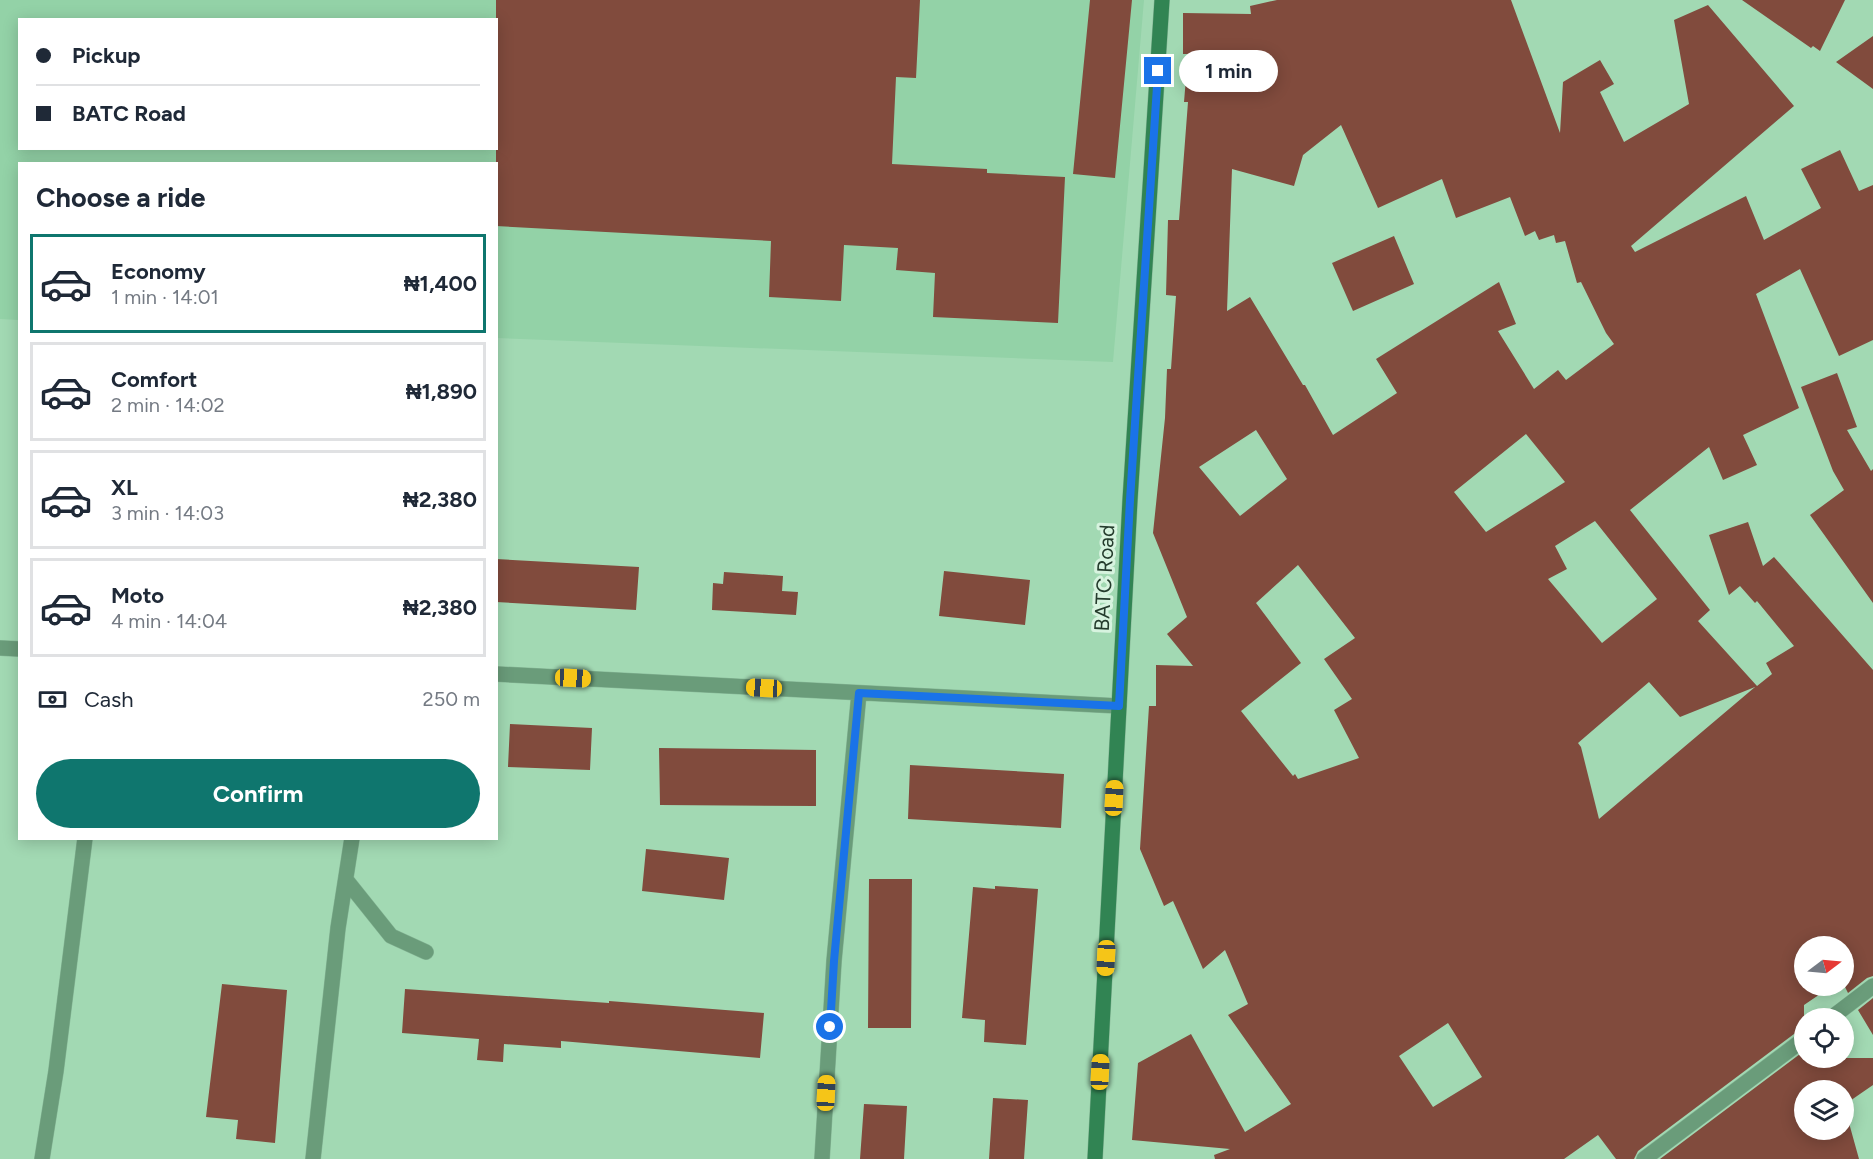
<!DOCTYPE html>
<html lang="en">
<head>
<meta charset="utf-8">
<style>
	:root { --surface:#fff; --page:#f6f6f7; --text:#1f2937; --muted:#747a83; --line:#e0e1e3; --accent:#0f766e }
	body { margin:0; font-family:Figtree,sans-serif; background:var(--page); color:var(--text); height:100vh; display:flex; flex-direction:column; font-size:22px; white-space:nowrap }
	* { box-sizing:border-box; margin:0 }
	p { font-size:20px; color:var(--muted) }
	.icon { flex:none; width:33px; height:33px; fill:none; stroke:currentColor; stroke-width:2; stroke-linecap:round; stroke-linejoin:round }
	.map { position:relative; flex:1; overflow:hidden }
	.drawer { position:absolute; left:18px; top:162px; width:480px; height:678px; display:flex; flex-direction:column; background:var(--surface); border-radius:0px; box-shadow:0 3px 15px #0003 }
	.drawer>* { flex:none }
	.hud { position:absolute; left:18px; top:18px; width:480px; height:132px; border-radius:0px; box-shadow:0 3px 15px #0003; display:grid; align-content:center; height:132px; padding:0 18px; background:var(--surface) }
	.needle { width:39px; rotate:74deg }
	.buttons { position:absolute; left:1794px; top:936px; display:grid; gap:12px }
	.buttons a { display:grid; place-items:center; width:60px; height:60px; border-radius:50%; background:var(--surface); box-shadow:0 3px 15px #0003; font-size:30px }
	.end { position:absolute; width:27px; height:27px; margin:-14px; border:8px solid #1a73e8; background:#fff; box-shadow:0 0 0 3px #fff }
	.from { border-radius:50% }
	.bubble { position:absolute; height:42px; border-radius:21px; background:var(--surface); box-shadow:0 3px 15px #0003; font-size:20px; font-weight:700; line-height:42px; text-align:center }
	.car { position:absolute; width:18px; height:36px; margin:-18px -9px; border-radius:8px; box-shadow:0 0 4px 2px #0007; background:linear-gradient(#f5c518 24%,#345 0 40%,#f5c518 0 76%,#345 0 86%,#f5c518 0) }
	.hud b { display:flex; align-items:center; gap:21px; height:57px; font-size:22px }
	.hud b+b { border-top:2px solid var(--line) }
	.hud i { width:15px; height:15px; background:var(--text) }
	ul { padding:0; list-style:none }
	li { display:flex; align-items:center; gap:18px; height:99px; margin:0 12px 9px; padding:0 6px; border:3px solid var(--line); border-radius:0px }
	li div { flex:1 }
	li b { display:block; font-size:22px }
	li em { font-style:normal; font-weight:700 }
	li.active { border-color:var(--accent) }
	li>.icon { width:54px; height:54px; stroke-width:1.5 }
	h2 { padding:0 18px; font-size:27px; line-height:72px }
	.pay { display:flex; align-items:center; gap:15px; height:66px; padding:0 18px; font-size:22px }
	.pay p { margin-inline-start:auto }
	.cta { display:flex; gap:12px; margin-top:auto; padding:12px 18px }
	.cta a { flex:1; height:69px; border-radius:36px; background:var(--accent); color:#fff; font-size:24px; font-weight:700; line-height:69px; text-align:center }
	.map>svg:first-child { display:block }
	.built { fill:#93d2a7; fill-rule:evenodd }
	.building { fill:#814b3d; fill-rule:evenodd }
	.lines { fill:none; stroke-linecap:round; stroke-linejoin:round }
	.street-casing { stroke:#86b696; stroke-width:16 }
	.secondary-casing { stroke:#86b696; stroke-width:16 }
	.street { stroke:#6a9c7a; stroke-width:15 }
	.secondary { stroke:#318453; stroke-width:15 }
	.route { stroke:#1a73e8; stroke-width:8 }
	.labels { text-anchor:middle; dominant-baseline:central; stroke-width:6; stroke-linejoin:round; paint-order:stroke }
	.street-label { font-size:21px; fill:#253c2d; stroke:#d7f3df }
</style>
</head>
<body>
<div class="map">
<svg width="1873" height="1159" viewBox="0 0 1873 1159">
	<rect width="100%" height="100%" fill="#a2d9b3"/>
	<!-- built -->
	<path class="built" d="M0 0H1144L1113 362 497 338 496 164H20L19 320 0 319ZM20 20H496V148H20Z"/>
	<!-- building -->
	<path class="building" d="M496 0H920L916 78 896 77 892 164 987 169V173L1065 177 1058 323 933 317 935 273 896 270 898 248 844 245 841 301 769 297 771 241 496 226Z
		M1090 0H1132L1115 178 1073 174Z
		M1277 0H1511L1560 133 1563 82 1600 60 1614 84 1600 92 1624 142 1689 104 1674 20 1708 5 1794 106 1631 246 1635 252 1746 196 1764 240 1821 208 1801 169 1840 150 1859 191 1873 185V340L1839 356 1800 269 1756 294 1799 408 1743 435 1757 465 1723 480 1709 447 1630 510 1710 610 1698 621 1757 686 1772 674 1766 663 1794 646 1757 601 1755 603 1740 586 1729 595 1709 535 1748 522 1763 566 1774 557 1873 670V976L1867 978 1848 993 1844 985V946H1804V986H1832L1804 1005V1029L1798 1031 1638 1151 1634 1159H1616L1598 1135 1564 1159H1215L1214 1155 1230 1149 1132 1140 1138 1063 1191 1034 1245 1132 1291 1104 1228 1015 1248 1004 1225 950 1203 969 1173 901 1164 906 1140 849 1149 706H1156V665L1193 666 1167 634 1187 617 1153 533 1165 418 1167 369H1171L1176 296 1166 295 1168 220H1179L1188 102H1184L1188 54H1183V13L1251 14 1250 6ZM1341 125 1378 208 1442 179 1456 218 1510 197 1525 236 1535 231 1539 240 1554 235 1556 243 1565 241 1577 283 1581 282 1606 333 1614 344 1566 380 1558 370 1534 389 1498 331 1516 324 1499 282 1376 359 1397 393 1333 435 1305 385H1303L1250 297 1227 311 1232 169 1294 186 1303 155ZM1256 430 1287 479 1240 516 1199 467ZM1526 434 1565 482 1486 532 1454 492ZM1595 521 1657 599 1602 643 1548 579 1567 569 1555 546ZM1298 565 1355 638 1324 659 1352 699 1334 710 1359 758 1298 779 1295 774 1293 776 1241 711 1301 663 1256 603ZM1649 682 1680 717 1755 687 1599 819 1581 747 1578 743ZM1448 1023 1482 1077 1433 1107 1399 1056Z
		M1742 0H1845L1820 51 1813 46 1811 48Z
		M1873 36V89L1836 62Z
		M1394 236 1414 284 1353 311 1332 263Z
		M1837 373 1857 427 1847 430 1871 471 1873 469V603L1810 515 1844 490 1833 471 1801 387Z
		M496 559 639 567 636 610 496 602Z
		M944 571 1030 580 1025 625 939 616Z
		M724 572 783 576 782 591 798 592 796 615 712 610 713 583 723 584Z
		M510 724 592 728 590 770 508 767Z
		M659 748 816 750V806L660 805Z
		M910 765 1064 774 1061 828 908 819Z
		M646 849 729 858 724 900 642 891Z
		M869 879H912L911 1028H868Z
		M995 886 1038 889 1026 1045 984 1042 985 1020 962 1018 973 887 995 889Z
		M222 984 287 990 275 1143 236 1139 238 1120 206 1117Z
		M405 989 609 1003V1001L764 1013 760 1058 561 1041V1048L504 1044 503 1062 477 1060 479 1039 402 1033Z
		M1873 998V1035L1858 1010Z
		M1804 1051V1058H1873V1085L1844 1105 1859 1159H1660ZM1804 1090H1844V1130H1804Z
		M993 1098 1028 1100 1024 1159H989Z
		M864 1104 907 1106 904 1159H860Z"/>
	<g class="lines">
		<defs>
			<path id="street" d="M0 648 20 649
				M496 674 1119 706
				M347 881 391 936 426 952
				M1831 1018 1873 986
				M42 1159 56 1071 85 838
				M313 1159 338 928 352 838
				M822 1159 834 961 859 693
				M1644 1159 1804 1039"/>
			<path id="secondary" d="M1095 1159 1130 500 1162 0"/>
		</defs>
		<!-- street casing -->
		<use href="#street" class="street-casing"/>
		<!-- secondary casing -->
		<use href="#secondary" class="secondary-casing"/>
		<!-- street -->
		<use href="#street" class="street"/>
		<!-- secondary -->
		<use href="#secondary" class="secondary"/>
	</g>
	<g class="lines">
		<!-- route -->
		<path class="route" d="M830 1027 834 961 859 693 1119 706 1130 500 1158 71"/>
	</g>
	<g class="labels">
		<!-- street labels -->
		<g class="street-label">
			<text transform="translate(1104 578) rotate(-87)">BATC Road</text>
		</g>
	</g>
</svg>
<div class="buttons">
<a><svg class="needle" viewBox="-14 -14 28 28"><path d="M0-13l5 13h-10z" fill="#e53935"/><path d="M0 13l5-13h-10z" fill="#747a83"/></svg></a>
<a><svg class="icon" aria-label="locate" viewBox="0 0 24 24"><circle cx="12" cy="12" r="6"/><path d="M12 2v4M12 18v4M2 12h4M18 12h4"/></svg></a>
<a><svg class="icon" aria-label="layers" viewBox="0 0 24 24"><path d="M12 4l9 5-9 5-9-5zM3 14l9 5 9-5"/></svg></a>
</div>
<i class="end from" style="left:830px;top:1027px"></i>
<i class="end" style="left:1158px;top:71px"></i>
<div class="bubble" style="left:1179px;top:50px;width:99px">1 min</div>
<i class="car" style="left:573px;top:678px;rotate:93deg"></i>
<i class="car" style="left:764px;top:688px;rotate:273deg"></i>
<i class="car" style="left:1114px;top:798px;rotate:3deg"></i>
<i class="car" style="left:1106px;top:958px;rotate:183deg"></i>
<i class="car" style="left:1100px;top:1072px;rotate:3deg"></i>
<i class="car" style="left:826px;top:1093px;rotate:3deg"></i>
<div class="hud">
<b><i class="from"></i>Pickup</b>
<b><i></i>BATC Road</b>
</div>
<section class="drawer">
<h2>Choose a ride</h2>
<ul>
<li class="active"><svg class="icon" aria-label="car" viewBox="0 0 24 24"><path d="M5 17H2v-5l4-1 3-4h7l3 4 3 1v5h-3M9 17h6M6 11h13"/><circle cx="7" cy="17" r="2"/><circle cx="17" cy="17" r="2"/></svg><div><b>Economy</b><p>1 min · 14:01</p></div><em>₦1,400</em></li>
<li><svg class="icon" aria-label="car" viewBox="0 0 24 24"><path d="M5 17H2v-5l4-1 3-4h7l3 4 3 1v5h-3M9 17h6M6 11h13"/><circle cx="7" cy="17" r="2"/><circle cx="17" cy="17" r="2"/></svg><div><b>Comfort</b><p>2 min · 14:02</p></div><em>₦1,890</em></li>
<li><svg class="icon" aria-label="car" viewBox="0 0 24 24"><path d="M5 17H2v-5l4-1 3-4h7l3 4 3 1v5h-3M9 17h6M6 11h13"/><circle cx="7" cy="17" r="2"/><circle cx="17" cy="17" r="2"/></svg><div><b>XL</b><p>3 min · 14:03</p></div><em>₦2,380</em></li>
<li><svg class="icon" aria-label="car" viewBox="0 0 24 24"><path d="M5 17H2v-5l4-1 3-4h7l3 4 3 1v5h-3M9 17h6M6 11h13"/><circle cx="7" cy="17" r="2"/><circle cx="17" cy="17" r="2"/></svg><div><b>Moto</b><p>4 min · 14:04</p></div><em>₦2,380</em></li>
</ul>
<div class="pay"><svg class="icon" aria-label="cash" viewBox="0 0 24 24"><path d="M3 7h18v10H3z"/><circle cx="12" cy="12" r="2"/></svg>Cash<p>250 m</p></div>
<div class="cta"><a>Confirm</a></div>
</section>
</div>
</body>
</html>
